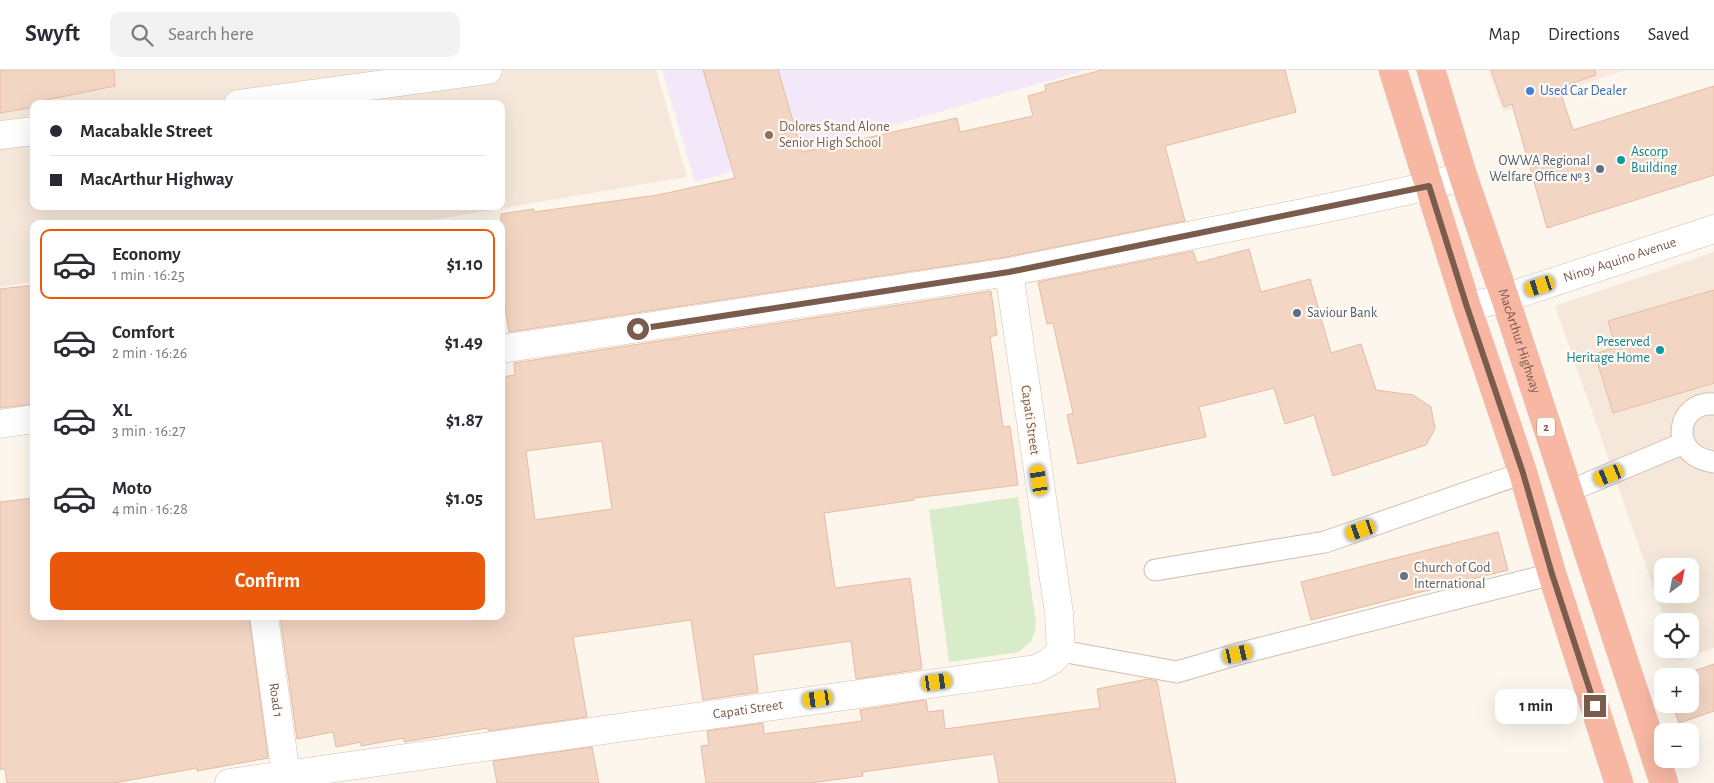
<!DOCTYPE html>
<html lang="en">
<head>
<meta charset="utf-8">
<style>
	:root { --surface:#fff; --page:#f2f2f3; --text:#2b2b33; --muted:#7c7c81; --line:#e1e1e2; --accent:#ea580c }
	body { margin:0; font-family:"Alegreya Sans",sans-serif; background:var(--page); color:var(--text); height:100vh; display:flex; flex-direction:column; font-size:19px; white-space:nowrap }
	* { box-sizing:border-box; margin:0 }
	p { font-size:16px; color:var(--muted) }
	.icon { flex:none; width:28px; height:28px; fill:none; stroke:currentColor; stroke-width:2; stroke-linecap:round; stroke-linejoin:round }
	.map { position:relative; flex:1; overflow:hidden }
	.drawer { position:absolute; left:30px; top:150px; width:475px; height:400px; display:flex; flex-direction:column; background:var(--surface); border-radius:10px; box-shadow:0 5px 20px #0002 }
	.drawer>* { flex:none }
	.banner { position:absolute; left:30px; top:30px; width:475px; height:110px; border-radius:10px; box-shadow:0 5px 20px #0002; display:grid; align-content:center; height:110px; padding:0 20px; background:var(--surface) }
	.needle { width:32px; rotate:32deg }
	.buttons { position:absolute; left:1654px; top:488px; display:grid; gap:10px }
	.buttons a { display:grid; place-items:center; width:45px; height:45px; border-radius:10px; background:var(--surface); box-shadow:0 5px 20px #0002; font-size:25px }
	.end { position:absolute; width:22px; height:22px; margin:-11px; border:6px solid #7a5c4d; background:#fff; box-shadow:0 0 0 2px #fff }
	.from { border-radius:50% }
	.bubble { position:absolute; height:35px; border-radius:10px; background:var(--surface); box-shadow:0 5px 20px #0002; font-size:16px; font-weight:700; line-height:35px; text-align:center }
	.car { position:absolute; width:15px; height:30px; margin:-15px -8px; border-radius:6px; box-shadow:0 0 4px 1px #0007; background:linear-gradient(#f5c518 24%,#345 0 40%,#f5c518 0 76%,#345 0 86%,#f5c518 0) }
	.banner b { display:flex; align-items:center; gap:18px; height:48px; font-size:19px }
	.banner b+b { border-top:1px solid var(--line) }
	.banner i { width:12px; height:12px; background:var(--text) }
	ul { padding:9px 0 0; list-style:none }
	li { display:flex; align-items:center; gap:15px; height:70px; margin:0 10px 8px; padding:0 10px; border:2px solid transparent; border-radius:10px }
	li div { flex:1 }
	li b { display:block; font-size:19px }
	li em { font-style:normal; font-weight:700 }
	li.current { border-color:var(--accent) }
	li>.icon { width:45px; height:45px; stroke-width:1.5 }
	.cta { display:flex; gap:10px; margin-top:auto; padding:10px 20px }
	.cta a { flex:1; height:58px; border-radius:10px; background:var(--accent); color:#fff; font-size:20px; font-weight:700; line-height:58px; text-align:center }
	header { display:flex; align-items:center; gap:30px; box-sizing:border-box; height:70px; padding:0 25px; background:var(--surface); border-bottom:1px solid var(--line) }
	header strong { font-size:24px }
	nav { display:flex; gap:28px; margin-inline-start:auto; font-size:18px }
	.search { width:350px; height:45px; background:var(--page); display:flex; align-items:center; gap:12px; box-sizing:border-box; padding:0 18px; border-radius:10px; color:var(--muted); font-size:19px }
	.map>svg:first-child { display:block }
	.residential { fill:#f5e8da; fill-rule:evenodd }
	.commercial { fill:#fde8e0 }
	.education { fill:#f3e8fa }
	.green { fill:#d8ecc9 }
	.building { fill:#f3d5c3; stroke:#e6bba3; fill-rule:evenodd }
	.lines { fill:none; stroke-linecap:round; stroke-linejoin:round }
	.lane-casing { stroke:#d1beb0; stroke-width:23 }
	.street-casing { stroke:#d1beb0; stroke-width:29 }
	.highway-casing { stroke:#dad1cd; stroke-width:29 }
	.lane { stroke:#fff; stroke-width:21 }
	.street { stroke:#fff; stroke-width:28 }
	.highway { stroke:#f7b7a3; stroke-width:28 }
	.route { stroke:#7a5c4d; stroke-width:6 }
	.shop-dot { fill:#3f7fe0; stroke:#fffaf3; stroke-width:2 }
	.education-dot { fill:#8d6e63; stroke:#fffaf3; stroke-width:2 }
	.culture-dot { fill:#0f9aa8; stroke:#fffaf3; stroke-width:2 }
	.service-dot { fill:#5c6f8a; stroke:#fffaf3; stroke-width:2 }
	.worship-dot { fill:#6b7280; stroke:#fffaf3; stroke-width:2 }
	.labels { text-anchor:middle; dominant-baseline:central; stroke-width:4.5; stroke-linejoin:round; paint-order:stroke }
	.shield { fill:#fffaf3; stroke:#a28b7f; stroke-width:1 }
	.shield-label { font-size:12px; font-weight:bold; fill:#7a5c4d }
	.shop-label { font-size:14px; fill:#366cbe; stroke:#fffaf3; text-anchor:start }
	.education-label { font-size:14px; fill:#785e54; stroke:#fffaf3; text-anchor:start }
	.culture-label { font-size:14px; fill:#0d838f; stroke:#fffaf3; text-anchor:start }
	.service-label { font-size:14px; fill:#4e5e75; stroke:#fffaf3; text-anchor:end }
	.street-label { font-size:14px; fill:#7a5c4d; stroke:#fffaf3 }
	.worship-label { font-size:14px; fill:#5b616d; stroke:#fffaf3; text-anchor:start }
</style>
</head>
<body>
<header>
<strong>Swyft</strong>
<div class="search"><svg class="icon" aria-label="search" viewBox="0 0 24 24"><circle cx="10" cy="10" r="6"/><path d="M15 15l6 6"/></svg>Search here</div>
<nav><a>Map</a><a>Directions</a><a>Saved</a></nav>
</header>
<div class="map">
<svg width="1714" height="713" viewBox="0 0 1714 713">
	<rect width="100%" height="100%" fill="#fdf6ec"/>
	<!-- residential -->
	<path class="residential" d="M0 0H656L687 107 409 154H34V212L0 217ZM34 34H501V136H34Z
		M1714 182V578L1678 590 1674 579H1690V551H1665L1555 236ZM1662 496H1690V524H1662Z"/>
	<!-- commercial -->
	<path class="commercial" d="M1488 0H1626L1503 42Z"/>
	<!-- education -->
	<path class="education" d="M662 0H1086L695 112Z"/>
	<!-- green -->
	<path class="green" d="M1018 427 1036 553 1035 561 1031 571 1019 582 949 592 929 440Z"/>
	<!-- building -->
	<path class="building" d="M0 0H114L115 16 36 32 37 34H34V37L0 43Z
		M703 0H778L802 82 957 48 960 62 1033 46 1028 26 1046 21 1045 15 1102 0H1285L1296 42 1165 76 1185 151 1006 187 509 262 501 212V144L534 139V142L658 125 735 108Z
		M1491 0H1595L1596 5 1559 18 1573 60 1714 16V105L1547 158 1512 34 1504 37Z
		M1249 179 1261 222 1310 209 1331 283 1361 274 1376 320 1413 325 1431 337 1435 359 1426 375 1333 406 1314 345 1285 354 1274 318 1199 337 1206 367 1078 394 1067 345 1073 343 1053 253 1047 254 1038 212 1193 181 1197 193Z
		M34 215V334L0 338V219Z
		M1714 220V313L1613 343 1595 284 1616 277 1608 251Z
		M991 221 997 265 990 267 1003 357 1010 356 1018 415 914 428V430L824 443 835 518 910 508 922 599 856 609 851 571 753 585 758 622 703 630 691 550 573 567 587 647 488 661V658L404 672V668L361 676V672L336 677 333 662 297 669 280 546H501V307L515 305 514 293ZM602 371 612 439 535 450 526 381Z
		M34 428V546H249L268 688 197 701V698L114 713H7L5 699H0V432Z
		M1498 462 1508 500 1311 550 1301 512Z
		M1714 594V641L1679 653 1672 634H1690V606H1679Z
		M1148 609 1157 611 1176 713H999L994 684 862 702 863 706 810 713H706L701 676 709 675 707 661 763 653 764 664 862 651 860 640 926 630 928 642 943 640 945 659 1100 638 1097 619Z
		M592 677 599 713H497L493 691Z"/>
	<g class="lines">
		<defs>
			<path id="lane" d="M1714 334C1676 331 1667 386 1714 392
				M1567 422 1684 373
				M1155 500 1325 472 1523 403
				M1061 581 1177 602 1238 584 1552 504"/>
			<g id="street">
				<path d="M238 34 488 0"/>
				<path d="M0 65 34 61"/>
				<path id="s1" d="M1467 237 1505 228 1714 159"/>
				<path d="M501 279 1009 202 1332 137 1429 116 1463 106"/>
				<path d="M0 354 34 349"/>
				<path id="s2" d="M264 546 287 713"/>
				<path id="s3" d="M229 713 1036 599 1051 591 1061 581 1059 543 1009 202"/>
			</g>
			<g id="highway">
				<path d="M1393 0 1467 237 1523 403 1552 504 1619 713"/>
				<path id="s4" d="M1431 0 1463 106 1505 228 1664 713"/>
			</g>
		</defs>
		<!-- lane casing -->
		<use href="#lane" class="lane-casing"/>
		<!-- street casing -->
		<use href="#street" class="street-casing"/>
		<!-- highway casing -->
		<use href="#highway" class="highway-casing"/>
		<!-- lane -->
		<use href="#lane" class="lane"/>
		<!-- street -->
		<use href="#street" class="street"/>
		<!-- highway -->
		<use href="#highway" class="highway"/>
	</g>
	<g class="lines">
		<!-- route -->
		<path class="route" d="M638 259 1009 202 1429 116 1467 237 1523 403 1552 504 1595 636"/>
	</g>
	<!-- markers -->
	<circle class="shop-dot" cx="1530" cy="21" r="5"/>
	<circle class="education-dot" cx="769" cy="65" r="5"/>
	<g class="culture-dot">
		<circle cx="1621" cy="90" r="5"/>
		<circle cx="1660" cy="280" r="5"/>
	</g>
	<g class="service-dot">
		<circle cx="1600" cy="99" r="5"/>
		<circle cx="1297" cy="243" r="5"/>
	</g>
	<circle class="worship-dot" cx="1404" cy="506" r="5"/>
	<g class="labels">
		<!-- shield labels -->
		<rect class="shield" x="1537" y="347.5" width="18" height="19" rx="4"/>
		<g class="shield-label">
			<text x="1546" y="357">2</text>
		</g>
		<!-- shop labels -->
		<g class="shop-label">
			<text x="1540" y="21">Used Car Dealer</text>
		</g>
		<!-- education labels -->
		<g class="education-label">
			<text x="779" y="57">Dolores Stand Alone<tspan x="779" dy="16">Senior High School</tspan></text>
		</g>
		<!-- culture labels -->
		<g class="culture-label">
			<text x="1631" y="82">Ascorp<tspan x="1631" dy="16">Building</tspan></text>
			<text x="1650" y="272" text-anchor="end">Preserved<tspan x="1650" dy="16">Heritage Home</tspan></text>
		</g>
		<!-- service labels -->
		<g class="service-label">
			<text x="1590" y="91">OWWA Regional<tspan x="1590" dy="16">Welfare Office № 3</tspan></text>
			<text x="1307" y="243" text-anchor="start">Saviour Bank</text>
		</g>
		<!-- street labels -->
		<g class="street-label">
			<text stroke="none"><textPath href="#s1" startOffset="160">Ninoy Aquino Avenue</textPath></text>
			<text stroke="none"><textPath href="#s4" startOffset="285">MacArthur Highway</textPath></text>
			<text transform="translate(1030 350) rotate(82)">Capati Street</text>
			<text stroke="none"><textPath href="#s2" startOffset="85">Road 1</textPath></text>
			<text stroke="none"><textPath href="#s3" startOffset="524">Capati Street</textPath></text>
		</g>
		<!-- worship labels -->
		<g class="worship-label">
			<text x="1414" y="498">Church of God<tspan x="1414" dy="16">International</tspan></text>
		</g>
	</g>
</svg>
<div class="buttons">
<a><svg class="needle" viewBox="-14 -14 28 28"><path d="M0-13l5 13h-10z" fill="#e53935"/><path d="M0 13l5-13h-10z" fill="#7c7c81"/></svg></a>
<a><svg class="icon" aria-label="locate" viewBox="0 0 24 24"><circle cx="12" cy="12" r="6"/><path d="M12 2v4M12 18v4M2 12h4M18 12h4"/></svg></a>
<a>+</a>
<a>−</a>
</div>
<i class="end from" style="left:638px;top:259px"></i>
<i class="end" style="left:1595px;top:636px"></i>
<div class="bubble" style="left:1495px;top:619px;width:82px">1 min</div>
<i class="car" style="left:1540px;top:216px;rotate:252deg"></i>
<i class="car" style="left:1609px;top:405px;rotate:248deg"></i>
<i class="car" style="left:1039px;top:410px;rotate:351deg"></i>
<i class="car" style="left:1361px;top:460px;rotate:251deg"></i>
<i class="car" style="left:1238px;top:584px;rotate:77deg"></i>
<i class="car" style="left:937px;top:612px;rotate:82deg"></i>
<i class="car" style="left:818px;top:629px;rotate:262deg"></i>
<div class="banner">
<b><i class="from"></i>Macabakle Street</b>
<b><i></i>MacArthur Highway</b>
</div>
<section class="drawer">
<ul>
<li class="current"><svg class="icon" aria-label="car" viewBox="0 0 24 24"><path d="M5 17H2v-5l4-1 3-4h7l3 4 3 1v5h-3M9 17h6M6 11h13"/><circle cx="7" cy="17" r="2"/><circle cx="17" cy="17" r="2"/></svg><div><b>Economy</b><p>1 min · 16:25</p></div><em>$1.10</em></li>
<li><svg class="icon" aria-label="car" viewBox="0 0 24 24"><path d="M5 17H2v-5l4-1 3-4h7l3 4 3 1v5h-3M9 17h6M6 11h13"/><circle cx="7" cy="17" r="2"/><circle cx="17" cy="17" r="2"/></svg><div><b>Comfort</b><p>2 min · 16:26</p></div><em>$1.49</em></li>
<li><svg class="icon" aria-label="car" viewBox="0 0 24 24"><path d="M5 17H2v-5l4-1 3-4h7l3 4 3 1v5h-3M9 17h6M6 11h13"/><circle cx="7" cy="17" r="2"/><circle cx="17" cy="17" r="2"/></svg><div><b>XL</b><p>3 min · 16:27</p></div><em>$1.87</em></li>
<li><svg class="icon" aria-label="car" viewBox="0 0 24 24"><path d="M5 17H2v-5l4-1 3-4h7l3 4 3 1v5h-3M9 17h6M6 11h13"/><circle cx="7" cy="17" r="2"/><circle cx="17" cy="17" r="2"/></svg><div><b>Moto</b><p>4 min · 16:28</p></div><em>$1.05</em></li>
</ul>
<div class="cta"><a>Confirm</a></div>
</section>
</div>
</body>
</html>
